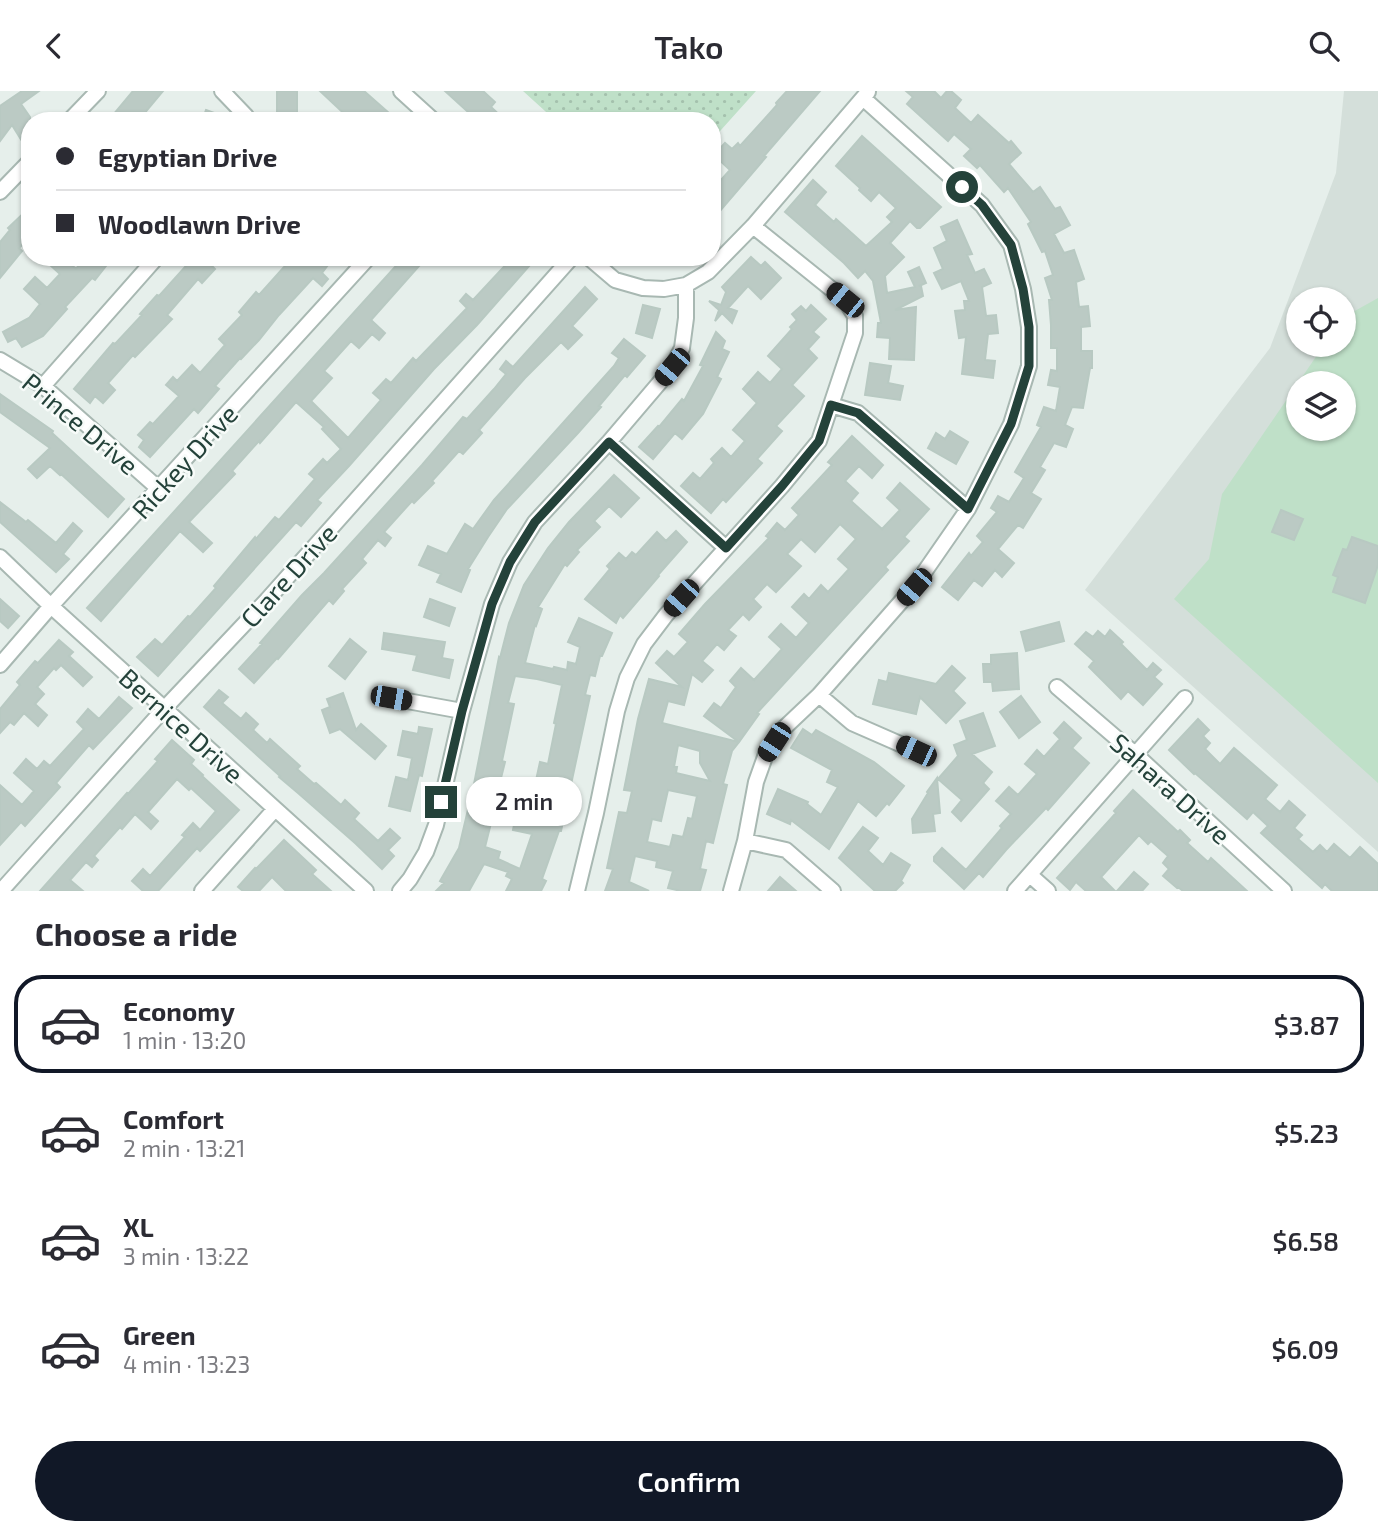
<!DOCTYPE html>
<html lang="en">
<head>
<meta charset="utf-8">
<style>
	:root { --surface:#fff; --page:#f2f2f3; --text:#2b2b33; --muted:#7c7c81; --line:#e1e1e2; --accent:#111827 }
	body { margin:0; font-family:"Exo 2",sans-serif; background:var(--page); color:var(--text); height:100vh; display:flex; flex-direction:column; font-size:26px; white-space:nowrap }
	* { box-sizing:border-box; margin:0 }
	p { font-size:23px; color:var(--muted) }
	.icon { flex:none; width:38px; height:38px; fill:none; stroke:currentColor; stroke-width:2; stroke-linecap:round; stroke-linejoin:round }
	.map { position:relative; height:800px; overflow:hidden }
	.sheet { display:flex; flex-direction:column; background:var(--surface); flex:1 }
	.sheet>* { flex:none }
	.hud { position:absolute; left:21px; top:21px; width:700px; height:154px; border-radius:28px; box-shadow:0 2px 5px #0004; display:grid; align-content:center; height:154px; padding:0 35px; background:var(--surface) }
	.controls { position:absolute; left:1286px; top:196px; display:grid; gap:14px }
	.controls a { display:grid; place-items:center; width:70px; height:70px; border-radius:50%; background:var(--surface); box-shadow:0 2px 5px #0004; font-size:35px }
	.end { position:absolute; width:32px; height:32px; margin:-16px; border:9px solid #24423a; background:#fff; box-shadow:0 0 0 4px #fff }
	.from { border-radius:50% }
	.bubble { position:absolute; height:49px; border-radius:24px; background:var(--surface); box-shadow:0 2px 5px #0004; font-size:23px; font-weight:600; line-height:49px; text-align:center }
	.car { position:absolute; width:21px; height:42px; margin:-21px -10px; border-radius:9px; box-shadow:0 0 5px 2px #0007; background:linear-gradient(#222 24%,#8ab4d8 0 40%,#222 0 76%,#8ab4d8 0 86%,#222 0) }
	.hud b { display:flex; align-items:center; gap:24px; height:66px; font-size:26px }
	.hud b+b { border-top:2px solid var(--line) }
	.hud i { width:18px; height:18px; background:var(--text) }
	ul { padding:0; list-style:none }
	li { display:flex; align-items:center; gap:21px; height:98px; margin:0 14px 10px; padding:0 21px; border:4px solid transparent; border-radius:28px }
	li div { flex:1 }
	li b { display:block; font-size:26px }
	li em { font-style:normal; font-weight:600 }
	li.selected { border-color:var(--accent) }
	li>.icon { width:63px; height:63px; stroke-width:1.5 }
	h2 { padding:0 35px; font-size:32px; line-height:84px }
	.primary-button { display:flex; gap:14px; margin-top:auto; padding:14px 35px }
	.primary-button a { flex:1; height:80px; border-radius:42px; background:var(--accent); color:#fff; font-size:28px; font-weight:600; line-height:80px; text-align:center }
	header { display:flex; justify-content:space-between; align-items:center; height:91px; padding:0 35px; background:var(--surface); font-size:32px; font-weight:600 }
	.map>svg:first-child { display:block }
	.built { fill:#d4dfda; fill-rule:evenodd }
	.grass { fill:url(#grass-dots) }
	.pitch { fill:#bfe0c8; fill-rule:evenodd }
	.building { fill:#bbcac4; stroke:#b8c9c2; stroke-width:2; fill-rule:evenodd }
	.lines { fill:none; stroke-linecap:round; stroke-linejoin:round }
	.minor-casing { stroke:#a8b8b2; stroke-width:18 }
	.minor { stroke:#fff; stroke-width:14 }
	.route { stroke:#24423a; stroke-width:9 }
	.labels { text-anchor:middle; dominant-baseline:central; stroke-width:5; stroke-linejoin:round; paint-order:stroke }
	.street-label { font-size:26px; fill:#24423a; stroke:#f7fbf9 }
</style>
</head>
<body>
<header><svg class="icon" aria-label="back" viewBox="0 0 24 24"><path d="M15 5l-7 7 7 7"/></svg>Tako<svg class="icon" aria-label="search" viewBox="0 0 24 24"><circle cx="10" cy="10" r="6"/><path d="M15 15l6 6"/></svg></header>
<div class="map">
<svg width="1378" height="800" viewBox="0 0 1378 800">
	<defs>
		<pattern id="grass-dots" width="8" height="8" patternUnits="userSpaceOnUse" patternTransform="scale(1.75)"><rect width="8" height="8" fill="#bfe0c8"/><path d="M2 2h.1M6 6h.1" fill="none" stroke="#a4c1ad" stroke-width="1.8" stroke-linecap="round"/></pattern>
	</defs>
	<rect width="100%" height="100%" fill="#e6efeb"/>
	<!-- built -->
	<path class="built" d="M1344 0H1378V761L1085 499 1270 257 1336 82ZM1298 208H1344V254H1298ZM1298 292H1344V338H1298Z"/>
	<!-- grass -->
	<path class="grass" d="M523 0H756L712 49V30H556Z"/>
	<!-- pitch -->
	<path class="pitch" d="M1378 207V692L1174 508 1209 468 1222 403 1324 254H1344V226ZM1298 292H1344V338H1298Z"/>
	<!-- building -->
	<path class="building" d="M22 0H39L21 13 30 26V45L22 50 12 34 0 50V15Z
		M133 0H163L138 30H108Z
		M277 0H297V30H277Z
		M320 0H364L398 30H368L359 22 352 30Z
		M445 0H483L495 11 491 16 506 30H478Z
		M787 0H820L764 65 766 66 720 120 712 114V99L730 79 714 64 725 52 732 58 738 52 740 55 777 14 776 12Z
		M906 0H934L941 7 947 0H951L961 9 955 17 971 32 978 24 1009 52 1011 50 1021 62 1009 73 1033 101 1040 96 1055 118 1060 116 1070 134 1054 143 1064 162 1074 159 1084 188 1076 191 1079 216 1088 215 1090 235 1081 236V260H1092V277H1090L1083 317 1072 316 1065 334 1073 338 1066 356 1054 352 1040 376 1045 379 1031 402 1041 408 1023 437 1018 434 998 458 1014 472 1002 486 995 479 982 495 974 489 958 509 942 496 969 462 971 465 983 451 977 445 997 421 991 417 998 405 1009 411 1024 387 1015 381 1041 336 1037 334 1044 316 1056 320 1060 296 1048 294 1051 279 1057 280V257H1051V234L1049 209H1052L1045 187 1053 184 1045 160 1042 161 1028 133 1031 131 1008 97 1004 101 980 74 977 77 964 65 971 58 954 43 948 50 907 13 913 6Z
		M206 19 233 29 232 30H202Z
		M862 45 941 116 920 137H917L910 130 890 152 904 166 885 185 887 202 915 196 908 181 919 176 926 192 919 195H921L923 205 895 219 916 216 914 269 889 268 890 247 877 246 878 232H881L873 190 865 180 858 187 844 172 785 121 813 89 826 101 815 114 834 131 836 128 866 155 892 131 887 126 896 117 879 101 871 110 859 99 860 97 836 75Z
		M30 116V147L19 157 22 160 0 187V151L10 139 8 137Z
		M957 129 972 163 967 164 975 182 984 178 991 192 982 196 986 225 996 224 998 242 988 243 985 269 995 270 993 287 962 283 966 246 959 247 955 220 965 219 964 210H969L961 190 942 198 934 182 943 178 934 157 947 150 941 136Z
		M57 166H63L76 178 86 166H113L95 189 92 187 65 216 67 218 43 245 22 256 16 247 8 251 3 241 29 227 40 213 24 198 35 186 47 197 60 183 50 174Z
		M194 166H215L209 172 215 178 202 192 198 188 167 224 172 228 135 266 133 264 108 292 115 299 103 312 95 305 90 312 74 298 113 252 115 253 142 224 140 223 157 204 159 205Z
		M275 166H334L322 182 328 188 322 195 313 187 279 224 259 249 241 268 240 267 215 295 219 298 198 322 194 318 150 366 139 356 144 349 138 344 150 331 153 333 179 305 166 294 173 286 177 290 192 274 200 282 225 254 219 248 242 224 239 221 256 201 259 204 285 175Z
		M404 166H427L371 229 385 242 379 249 372 243 359 257 351 250 324 280 332 287 311 310 348 347 381 309 373 302 386 288 391 292 413 267 416 270 444 241 467 217 460 210 466 203 473 209 513 166H537L477 234 434 278 349 375 317 409 321 412 301 435 296 431 158 585 137 566 155 548 162 554 188 525 190 526 216 497 214 495 255 446 256 448 275 426 279 429 315 388 309 383 323 368 327 372 341 358 322 338 324 336 296 311 260 352 259 350 232 380 235 383 189 431 212 452 203 461 180 440 101 530 87 517Z
		M751 166 761 175 765 171 781 187 761 208 748 195 728 217 737 220 732 232 722 222 715 230 719 219 709 210 721 214 726 201 722 196Z
		M585 196 597 208 572 235 582 244 568 258 561 251 525 287 479 339 482 342 463 363 459 360 432 390 434 392 414 412 412 410 384 441 391 447 385 455 378 449 362 468 366 472 342 498 344 500 333 513 329 509 278 568 277 567 254 592 239 578 262 553 260 552 302 504 324 482 422 374 463 326 467 328 494 298 506 283 500 278 506 270 513 276Z
		M643 214 660 218 652 247 636 242Z
		M811 214 826 228 813 241 819 246 808 258 817 267 792 294 804 305 776 335 782 340 757 368 762 372 726 411 723 408 711 422 681 395 693 382 700 388 714 372 711 368 722 357 731 366 745 350 733 339 757 312 743 298 758 281 770 292 782 278 768 265 792 238 790 236 797 229 792 223 801 215 806 220Z
		M716 241 725 250 722 258 729 261 717 286 721 288 703 323 682 348 675 342 653 368 639 356 658 335 659 336 682 308 684 310 703 275 700 274Z
		M624 248 645 265 627 286 625 284 599 315 601 316 578 342 507 418 488 446 468 478 470 479 461 501 437 491 441 483 419 474 428 455 447 463 465 433 473 438 494 409 614 275 619 267 612 262Z
		M870 272 891 275 888 292 903 295 900 309 865 304Z
		M0 303 53 340 52 342 124 408 108 426 61 383 60 384 50 375 37 387 28 378 50 357 0 321Z
		M950 340 968 351 956 373 928 357 936 342 945 348Z
		M852 345 883 374 872 387 859 375 845 390 858 402 851 410 882 438 900 419 887 407 900 392 929 418 904 446 909 450 885 476 888 479 757 622 759 623 739 651 704 625 714 612 721 617 736 596 730 590 741 577 754 589 782 558 769 546 781 533 796 547 809 532 792 516 804 503 809 508 821 494 828 501 849 478 838 468 856 448 840 433 815 461 801 448 787 463 801 475 776 501 767 493 753 508 761 516 749 529 743 523 728 539 736 545 724 559 717 553 702 570 713 579 702 591 692 583 684 614 668 610 662 632 739 651 732 660 723 693 727 694 713 752 706 750 700 778 706 779 700 800H681L668 797 673 780 656 776 657 770 635 765 629 791 649 800H605L613 778 607 777 619 721 627 722 632 700 624 699 638 628 649 588 682 596 656 572 667 560 674 566 688 551 679 543 705 513 769 447 766 445 777 432 785 439 799 424 792 417 832 374 828 371ZM678 654 700 660V672L710 690 676 682 677 676H674ZM668 699 697 705 692 728 688 727 683 746 673 744 670 756 647 751 652 728 661 730Z
		M614 384 639 407 621 426 609 415 594 430 600 436 577 459 579 461 567 475 565 473 538 516 542 518 536 535 535 534 525 572 553 578 554 576 567 579 568 571 576 573 580 556 568 551 579 527 612 542 602 565H600L595 585 590 584 585 604 590 605 561 740H559L542 788 546 790 541 800H506L512 788 506 785 508 781 484 773 469 800H436L444 792 440 790 459 757 474 693 499 566 500 567 509 532 524 494 548 457 569 431ZM515 585 537 588 562 594 554 632 556 633 548 673 540 671 535 694 541 695 535 727 516 724 513 739 532 743 520 778 498 768 500 761 485 756 490 736H486L494 698 498 699 505 671 502 670 514 613 508 612Z
		M0 411 26 431 28 429 56 452 73 432 82 440 63 463 69 468 56 481 0 431Z
		M1281 419 1303 428 1294 449 1272 441Z
		M676 440 687 451 658 484 659 485 623 527 620 524 616 532 585 508 610 478 607 475 619 462 626 468 632 461 636 464 657 441 666 450Z
		M1352 446 1378 455V474L1365 512 1333 501 1338 486 1333 484 1343 458 1347 459Z
		M0 508 19 525 8 537 0 530Z
		M430 508 455 517 449 535 424 526Z
		M1059 531 1064 550 1026 560 1021 541Z
		M1110 539 1123 551 1121 553 1147 579 1153 572 1161 579 1154 586 1162 593 1143 614 1128 600 1121 608 1089 576 1094 570 1075 553 1086 541 1093 546 1098 540 1105 546Z
		M384 542 445 551 442 567 453 569 449 587 413 579 417 564 382 558Z
		M350 548 366 561 345 588 329 575Z
		M59 549 73 561 69 565 92 586 83 595 61 574 56 579 54 577 37 596 44 603 35 613 47 624 38 635 24 622 14 634 10 631 0 642V618L20 594 17 591 35 570 38 572Z
		M1017 562 1019 598 993 600 992 591H984L983 573H991V564Z
		M952 575 965 587 953 600 965 612 946 632 920 606 916 623 873 613 879 589 887 591 889 582 936 593Z
		M219 599 228 606 222 612 241 628 246 622 258 633 253 639 267 652 270 648 300 675 297 678 314 693 316 692 341 714 345 709 359 722 354 728 378 750 390 738 400 747 388 759 394 765 382 778 355 752 298 702 279 686 280 685 204 616Z
		M343 602 356 639 361 633 386 655 375 668 340 638 330 642 322 619 330 616 327 608Z
		M1021 605 1040 631 1019 647 1000 621Z
		M119 606 132 617 93 658 89 654 56 692 60 696 25 735 21 731 0 754V694L22 714 34 700 14 682 26 668 37 678 44 670 50 675 84 638 77 631 88 618 99 628Z
		M983 622 995 655 972 663 992 681 983 692 989 698 961 730 952 721 962 709 938 688 958 665 954 654 967 649 960 630Z
		M1198 628 1209 639 1203 645 1210 652 1205 658 1220 673 1234 657 1277 694 1265 708 1280 721 1289 710 1305 724 1294 737 1302 744 1298 748 1313 761 1320 754 1327 761 1334 753 1350 767 1360 756 1378 773V800H1332L1325 793 1322 797 1261 742 1268 735 1253 721 1247 728 1195 682 1194 683 1169 659Z
		M1064 631 1081 647 1072 657 1089 672 1048 719 1046 717 1006 759 983 786 979 782 964 798 934 770V766L942 757 966 779 1002 737 1000 735 1011 723 996 710 1009 696 1018 704 1037 683 1025 673 1037 659 1044 666 1060 648 1054 642Z
		M419 636 432 638 422 685 419 684 410 720 389 715 396 686 408 689 412 667 398 664 403 640 418 643Z
		M803 638 812 644 816 639 874 671 904 695 889 714 887 712 876 725 858 710 829 758 791 729 790 733 767 723 778 698 808 711 807 713 821 724 838 696 827 691 832 679 791 657Z
		M172 649 194 669 191 673 203 684 202 685 239 719 200 760 197 757 158 800H143L132 790 143 778 150 785 185 746 182 744 193 732 200 739 216 720 191 697 189 699 177 688 148 721 158 730 151 738 135 723 122 738 120 736 94 765 98 769 92 776 86 771 70 789 83 800H40L127 702 128 703 158 670 155 668Z
		M937 687 940 722 933 723 935 740 913 742 912 728 928 702 927 701Z
		M1133 699 1178 741 1180 739 1190 749 1187 752 1208 771 1211 767 1247 800H1183L1178 796 1177 797 1163 785 1169 778 1163 772 1168 765 1151 750 1148 753 1139 744 1101 786 1115 800H1086L1076 791 1070 799 1057 787 1116 722 1114 720Z
		M863 736 878 747 868 760 883 774 891 762 910 774 901 790 903 792 895 800H875L839 767Z
		M284 749 316 779 312 783 331 800H286L272 786 259 800H243L238 796 255 777 256 778Z
		M1134 781 1148 793 1142 800H1117Z
		M780 786 796 800H768Z"/>
	<g class="lines">
		<defs>
			<path id="minor" d="M222 0 246 25 247 30
				M401 0 434 30
				M69 30 98 0
				M0 101 30 70
				M588 166 615 189 643 197 664 198 686 194 708 181 753 135 868 1
				M0 269 43 295 159 398
				M43 295 157 166
				M831 314 858 322 968 418
				M609 351 726 457
				M0 466 51 515 366 800
				M0 574 51 515 369 166
				M1057 596 1135 663 1284 800
				M819 604 852 632 916 660
				M391 607 462 620
				M745 750 786 759 833 800
				M1030 784 1048 800
				M1 800 164 618 267 509 572 166
				M202 800 275 718
				M400 800 410 788 426 761 436 734 462 620 492 513 510 471 535 431 609 351 672 277 682 257 686 227V194
				M577 800 596 722 617 620 627 587 644 553 666 524 782 395 819 350 855 242V225L845 209 753 135
				M731 800 745 750 756 691 766 663 782 639 819 604 914 496 968 418 1011 333 1029 275V236L1023 198 1011 154 982 114 863 7
				M1015 800 1185 607"/>
		</defs>
		<!-- minor casing -->
		<use href="#minor" class="minor-casing"/>
		<!-- minor -->
		<use href="#minor" class="minor"/>
	</g>
	<g class="lines">
		<!-- route -->
		<path class="route" d="M441 711 462 620 492 513 510 471 535 431 609 351 726 457 782 395 819 350 831 314 858 322 968 418 1011 333 1029 275V236L1023 198 1011 154 982 114 962 96"/>
	</g>
	<g class="labels">
		<!-- street labels -->
		<g class="street-label">
			<text transform="translate(81 332) rotate(40)">Prince Drive</text>
			<text transform="translate(184 370) rotate(-48)">Rickey Drive</text>
			<text transform="translate(288 484) rotate(-48)">Clare Drive</text>
			<text transform="translate(182 634) rotate(42)">Bernice Drive</text>
			<text transform="translate(1171 697) rotate(42)">Sahara Drive</text>
		</g>
	</g>
</svg>
<div class="controls">
<a><svg class="icon" aria-label="locate" viewBox="0 0 24 24"><circle cx="12" cy="12" r="6"/><path d="M12 2v4M12 18v4M2 12h4M18 12h4"/></svg></a>
<a><svg class="icon" aria-label="layers" viewBox="0 0 24 24"><path d="M12 4l9 5-9 5-9-5zM3 14l9 5 9-5"/></svg></a>
</div>
<i class="end from" style="left:962px;top:96px"></i>
<i class="end" style="left:441px;top:711px"></i>
<div class="bubble" style="left:466px;top:686px;width:116px">2 min</div>
<i class="car" style="left:845px;top:209px;rotate:309deg"></i>
<i class="car" style="left:672px;top:276px;rotate:220deg"></i>
<i class="car" style="left:914px;top:496px;rotate:221deg"></i>
<i class="car" style="left:681px;top:507px;rotate:222deg"></i>
<i class="car" style="left:391px;top:607px;rotate:100deg"></i>
<i class="car" style="left:774px;top:651px;rotate:213deg"></i>
<i class="car" style="left:916px;top:660px;rotate:295deg"></i>
<div class="hud">
<b><i class="from"></i>Egyptian Drive</b>
<b><i></i>Woodlawn Drive</b>
</div>
</div>
<section class="sheet">
<h2>Choose a ride</h2>
<ul>
<li class="selected"><svg class="icon" aria-label="car" viewBox="0 0 24 24"><path d="M5 17H2v-5l4-1 3-4h7l3 4 3 1v5h-3M9 17h6M6 11h13"/><circle cx="7" cy="17" r="2"/><circle cx="17" cy="17" r="2"/></svg><div><b>Economy</b><p>1 min · 13:20</p></div><em>$3.87</em></li>
<li><svg class="icon" aria-label="car" viewBox="0 0 24 24"><path d="M5 17H2v-5l4-1 3-4h7l3 4 3 1v5h-3M9 17h6M6 11h13"/><circle cx="7" cy="17" r="2"/><circle cx="17" cy="17" r="2"/></svg><div><b>Comfort</b><p>2 min · 13:21</p></div><em>$5.23</em></li>
<li><svg class="icon" aria-label="car" viewBox="0 0 24 24"><path d="M5 17H2v-5l4-1 3-4h7l3 4 3 1v5h-3M9 17h6M6 11h13"/><circle cx="7" cy="17" r="2"/><circle cx="17" cy="17" r="2"/></svg><div><b>XL</b><p>3 min · 13:22</p></div><em>$6.58</em></li>
<li><svg class="icon" aria-label="car" viewBox="0 0 24 24"><path d="M5 17H2v-5l4-1 3-4h7l3 4 3 1v5h-3M9 17h6M6 11h13"/><circle cx="7" cy="17" r="2"/><circle cx="17" cy="17" r="2"/></svg><div><b>Green</b><p>4 min · 13:23</p></div><em>$6.09</em></li>
</ul>
<div class="primary-button"><a>Confirm</a></div>
</section>
</body>
</html>
